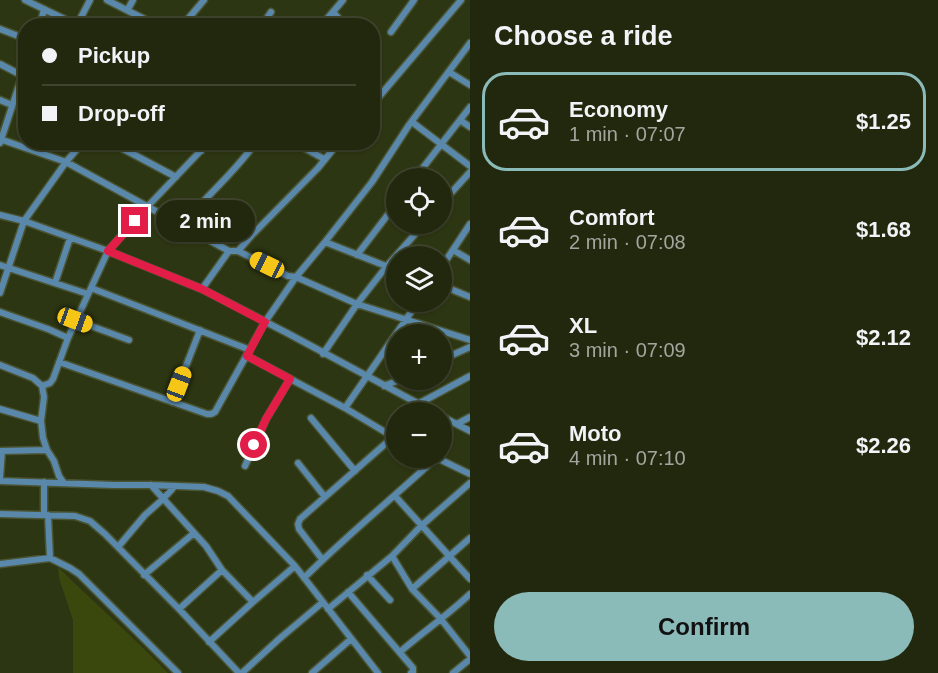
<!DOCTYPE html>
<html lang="en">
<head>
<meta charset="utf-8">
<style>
	:root { --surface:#22280e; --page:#2a3017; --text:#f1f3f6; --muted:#a2a69e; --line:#3f442e; --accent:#8bbbb9 }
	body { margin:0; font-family:Helvetica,sans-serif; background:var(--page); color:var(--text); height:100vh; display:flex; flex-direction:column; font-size:22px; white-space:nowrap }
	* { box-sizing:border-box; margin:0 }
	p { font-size:20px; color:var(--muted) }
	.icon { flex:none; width:33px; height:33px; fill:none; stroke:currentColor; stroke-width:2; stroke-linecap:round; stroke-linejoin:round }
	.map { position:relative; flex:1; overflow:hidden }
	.drawer { display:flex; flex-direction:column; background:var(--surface); width:468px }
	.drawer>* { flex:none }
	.banner { position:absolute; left:18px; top:18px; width:362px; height:132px; border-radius:24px; box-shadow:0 2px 4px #0004,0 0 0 2px var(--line); display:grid; align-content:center; height:132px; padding:0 24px; background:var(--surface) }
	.buttons { position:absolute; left:386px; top:168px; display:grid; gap:12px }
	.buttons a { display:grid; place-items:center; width:66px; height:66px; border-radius:50%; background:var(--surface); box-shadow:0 2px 4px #0004,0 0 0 2px var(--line); font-size:30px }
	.end { position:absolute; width:27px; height:27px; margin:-14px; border:8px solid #e11d48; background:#fff; box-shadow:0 0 0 3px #fff }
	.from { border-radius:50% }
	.bubble { position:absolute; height:42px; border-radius:21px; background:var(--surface); box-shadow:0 2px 4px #0004,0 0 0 2px var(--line); font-size:20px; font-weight:700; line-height:42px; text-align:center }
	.car { position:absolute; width:18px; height:36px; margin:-18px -9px; border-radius:8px; box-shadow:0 0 4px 2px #0007; background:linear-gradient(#f5c518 24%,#345 0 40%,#f5c518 0 76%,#345 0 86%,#f5c518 0) }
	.banner b { display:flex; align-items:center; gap:21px; height:57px; font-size:22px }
	.banner b+b { border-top:2px solid var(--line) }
	.banner i { width:15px; height:15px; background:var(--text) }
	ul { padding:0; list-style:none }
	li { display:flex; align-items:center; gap:18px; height:99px; margin:0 12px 9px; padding:0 12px; border:3px solid transparent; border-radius:24px }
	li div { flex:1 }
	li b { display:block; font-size:22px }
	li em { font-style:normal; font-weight:700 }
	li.selected { border-color:var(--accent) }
	li>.icon { width:54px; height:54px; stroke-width:1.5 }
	h2 { padding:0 24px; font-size:27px; line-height:72px }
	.action { display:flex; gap:12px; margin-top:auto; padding:12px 24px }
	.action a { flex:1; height:69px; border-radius:36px; background:var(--accent); color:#111; font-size:24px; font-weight:700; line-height:69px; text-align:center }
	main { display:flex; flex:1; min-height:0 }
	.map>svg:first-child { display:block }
	.green { fill:#3a470d }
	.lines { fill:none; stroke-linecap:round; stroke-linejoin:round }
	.minor-casing { stroke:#4a5332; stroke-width:9 }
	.minor { stroke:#5a88ab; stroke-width:6 }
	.route { stroke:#e11d48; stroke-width:8 }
</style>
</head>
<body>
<main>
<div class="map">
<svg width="470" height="673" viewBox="0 0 470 673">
	<rect width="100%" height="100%" fill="#2d3612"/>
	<!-- green -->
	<path class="green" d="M58 567C94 603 133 636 168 673H73V620L59 578Z"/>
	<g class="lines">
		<defs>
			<path id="minor" d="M25 0 79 26
				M107 0 158 26
				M128 9 133 0
				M333 12 342 22 343 26
				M77 25 90 0
				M40 26 44 9
				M182 26 204 0
				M262 26 271 12
				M321 26 343 0
				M0 29 26 39
				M391 32 414 0
				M0 64 23 76
				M449 72 470 85
				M0 100 12 105
				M372 105 461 0
				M460 120 470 127
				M412 122 470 166
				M0 139 66 162 229 251H238L288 276 296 277 357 304 470 340
				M109 142 131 153 176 177
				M191 142 201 151
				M294 142 324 159
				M0 143 26 64
				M415 178 470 107
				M441 204 470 172
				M0 215 24 221 108 251 202 289 289 334 434 412
				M183 225C205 196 235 173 256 142
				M325 242 396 270
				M453 250 470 260
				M238 251 252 235 318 168 339 142
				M357 255 396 204
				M0 265 88 294
				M441 268 470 224
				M55 283 70 238
				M441 285 470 297
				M91 288 250 350
				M202 289 229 251
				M0 293 24 221 66 162 83 142
				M0 312 48 329 68 338
				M75 320 129 340
				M323 354 357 304 386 267 424 224
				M247 356 345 408 395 438
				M441 360 470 347
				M59 362 207 414H211L215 412 265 322 296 277 325 242 372 182 409 125 470 43
				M0 365 33 378 42 386 44 397 41 421 43 438 47 450 54 461 59 476 64 483
				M42 386 50 383 53 379 68 338 108 251 148 206 209 142
				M384 386 399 380
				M172 402 200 330
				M418 404 470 376
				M345 408 418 302
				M0 409 41 421
				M441 416 470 431
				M311 418 355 471
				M457 424 470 417
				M0 451 47 450
				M437 458 470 474
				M298 463 325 497
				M245 466 266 419 290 379
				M0 478 2 451
				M0 481 114 485H150L204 487 218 491 228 496 295 566 378 673
				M151 485 206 546 222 570 253 602
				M395 496 470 579
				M0 514 75 516 90 521 105 534 179 609 239 673
				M44 515V482
				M48 515 50 558
				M118 547 145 515 163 499 175 486
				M392 556 412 589 440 618 470 656
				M322 559 299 529 298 524 300 519 393 437
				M0 564 50 558 70 568 79 574 178 673
				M144 575 194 533
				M367 575 390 600
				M304 578C346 536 393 498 436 458
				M412 589 470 538
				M348 592 413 668V672L411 673
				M179 609 222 570
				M328 609 392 556 421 526 470 483
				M209 642 253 602 295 566
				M400 652C423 632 448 615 470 594
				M242 673 279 639 323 602
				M312 673 351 639
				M453 673 470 659"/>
		</defs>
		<!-- minor casing -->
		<use href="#minor" class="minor-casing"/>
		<!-- minor -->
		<use href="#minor" class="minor"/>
	</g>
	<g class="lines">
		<!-- route -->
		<path class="route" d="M135 221 108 251 202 289 265 322 247 356 290 379 266 419 254 445"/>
	</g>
</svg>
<div class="buttons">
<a><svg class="icon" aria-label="locate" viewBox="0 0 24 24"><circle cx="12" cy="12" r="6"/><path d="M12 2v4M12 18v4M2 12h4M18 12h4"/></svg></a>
<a><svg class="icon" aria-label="layers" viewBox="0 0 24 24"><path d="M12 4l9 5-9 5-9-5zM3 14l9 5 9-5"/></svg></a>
<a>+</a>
<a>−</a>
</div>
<i class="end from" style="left:254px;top:445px"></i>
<i class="end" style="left:135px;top:221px"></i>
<div class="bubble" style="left:156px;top:200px;width:99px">2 min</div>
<i class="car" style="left:267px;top:265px;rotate:296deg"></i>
<i class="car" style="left:75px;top:320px;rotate:110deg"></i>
<i class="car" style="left:179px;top:384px;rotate:21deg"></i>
<div class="banner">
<b><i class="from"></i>Pickup</b>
<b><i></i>Drop-off</b>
</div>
</div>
<section class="drawer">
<h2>Choose a ride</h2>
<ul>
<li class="selected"><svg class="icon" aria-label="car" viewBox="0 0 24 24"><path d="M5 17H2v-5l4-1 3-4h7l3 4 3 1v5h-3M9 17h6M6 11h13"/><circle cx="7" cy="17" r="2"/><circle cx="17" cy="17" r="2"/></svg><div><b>Economy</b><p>1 min · 07:07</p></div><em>$1.25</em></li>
<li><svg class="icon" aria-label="car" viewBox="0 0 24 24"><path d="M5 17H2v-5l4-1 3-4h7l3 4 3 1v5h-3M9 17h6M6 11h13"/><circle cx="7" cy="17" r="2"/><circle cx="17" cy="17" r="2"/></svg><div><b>Comfort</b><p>2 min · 07:08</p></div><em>$1.68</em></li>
<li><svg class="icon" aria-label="car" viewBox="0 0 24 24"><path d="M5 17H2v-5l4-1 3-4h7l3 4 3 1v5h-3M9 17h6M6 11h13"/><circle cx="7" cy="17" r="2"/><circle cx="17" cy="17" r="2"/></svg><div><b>XL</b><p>3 min · 07:09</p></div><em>$2.12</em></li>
<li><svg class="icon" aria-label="car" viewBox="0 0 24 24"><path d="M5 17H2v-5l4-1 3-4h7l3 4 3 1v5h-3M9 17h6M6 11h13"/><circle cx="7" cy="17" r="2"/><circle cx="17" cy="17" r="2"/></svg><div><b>Moto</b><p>4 min · 07:10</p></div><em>$2.26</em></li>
</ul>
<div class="action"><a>Confirm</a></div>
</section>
</main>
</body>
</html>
